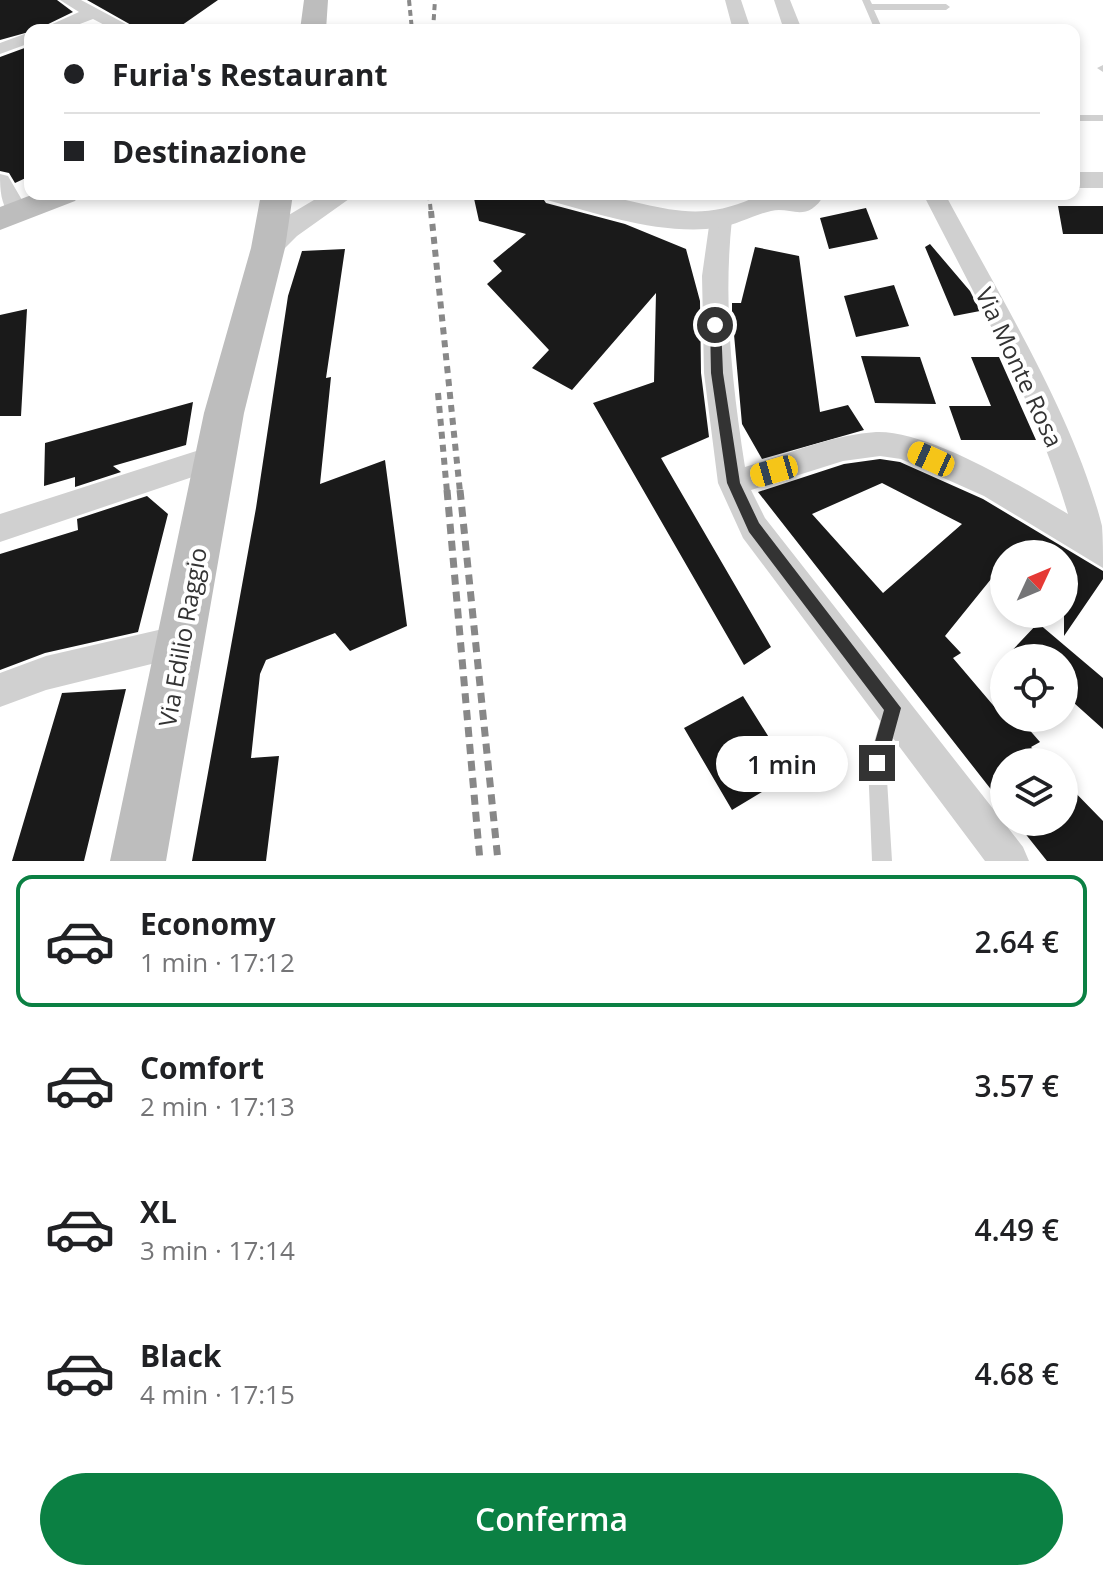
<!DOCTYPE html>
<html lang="it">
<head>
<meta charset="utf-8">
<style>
	:root { --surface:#fff; --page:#f2f2f2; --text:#202124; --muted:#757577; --line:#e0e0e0; --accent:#0b8043 }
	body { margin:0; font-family:"Open Sans",sans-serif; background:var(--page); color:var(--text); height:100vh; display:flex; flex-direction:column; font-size:30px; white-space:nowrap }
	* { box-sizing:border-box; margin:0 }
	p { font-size:26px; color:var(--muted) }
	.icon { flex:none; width:44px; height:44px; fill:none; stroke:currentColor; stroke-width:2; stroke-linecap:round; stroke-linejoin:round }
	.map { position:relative; height:861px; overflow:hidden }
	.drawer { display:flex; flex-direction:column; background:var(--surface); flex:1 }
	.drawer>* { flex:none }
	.guide { position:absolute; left:24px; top:24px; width:1056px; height:176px; border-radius:16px; box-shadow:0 4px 12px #0003; display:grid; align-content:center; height:176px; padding:0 40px; background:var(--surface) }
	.needle { width:52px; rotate:46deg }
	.buttons { position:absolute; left:990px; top:540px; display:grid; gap:16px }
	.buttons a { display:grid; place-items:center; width:88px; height:88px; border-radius:50%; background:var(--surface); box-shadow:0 4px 12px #0003; font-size:40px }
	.end { position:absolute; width:36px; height:36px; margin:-18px; border:10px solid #333; background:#fff; box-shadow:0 0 0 4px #fff }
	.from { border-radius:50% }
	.bubble { position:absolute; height:56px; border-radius:28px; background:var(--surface); box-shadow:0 4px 12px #0003; font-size:26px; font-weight:600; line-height:56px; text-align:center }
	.car { position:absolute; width:24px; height:48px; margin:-24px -12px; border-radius:10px; box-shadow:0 0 6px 2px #0007; background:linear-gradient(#f5c518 24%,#345 0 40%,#f5c518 0 76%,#345 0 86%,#f5c518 0) }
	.guide b { display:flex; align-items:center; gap:28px; height:76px; font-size:30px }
	.guide b+b { border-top:2px solid var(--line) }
	.guide i { width:20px; height:20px; background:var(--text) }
	ul { padding:14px 0 0; list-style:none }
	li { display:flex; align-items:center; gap:24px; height:132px; margin:0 16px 12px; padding:0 24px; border:4px solid transparent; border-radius:16px }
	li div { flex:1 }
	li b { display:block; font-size:30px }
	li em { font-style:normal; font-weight:600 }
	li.on { border-color:var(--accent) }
	li>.icon { width:72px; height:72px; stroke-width:1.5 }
	.cta { display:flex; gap:16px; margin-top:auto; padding:16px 40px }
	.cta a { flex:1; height:92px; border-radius:48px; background:var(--accent); color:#fff; font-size:32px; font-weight:600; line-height:92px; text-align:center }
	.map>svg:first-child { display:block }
	.building { fill:#1a1a1a; fill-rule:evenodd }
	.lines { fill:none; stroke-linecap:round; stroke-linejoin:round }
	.service { fill:#d0d0d0; fill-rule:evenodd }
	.minor { fill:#d0d0d0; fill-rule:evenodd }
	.tertiary { fill:#d0d0d0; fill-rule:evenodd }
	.secondary { fill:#bdbdbd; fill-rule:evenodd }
	.rail-far2 { stroke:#888; stroke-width:4; stroke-dasharray:6 4; stroke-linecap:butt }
	.rail-far1 { stroke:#888; stroke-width:6; stroke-dasharray:7 6; stroke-linecap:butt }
	.rail { stroke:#888; stroke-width:7; stroke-dasharray:10 7; stroke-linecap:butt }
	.route { fill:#333 }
	.labels { text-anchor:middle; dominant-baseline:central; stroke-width:8; stroke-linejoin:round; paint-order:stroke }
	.street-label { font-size:24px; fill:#333; stroke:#fff }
</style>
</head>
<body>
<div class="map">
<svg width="1103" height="861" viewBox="0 0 1103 861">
	<rect width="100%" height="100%" fill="#fff"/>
	<!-- building -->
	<path class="building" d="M0 0H57L73 12 36 30 0 40Z
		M87 0H218L175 30H140Z
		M30 46V176L15 183 9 173 0 171V57Z
		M473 194H540L546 203 625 224 686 249 700 301 701 373 709 437 661 458 771 647 744 665 593 403 654 382 656 293 572 390 532 368 549 350 487 284 502 271 493 261 526 234 479 221Z
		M1058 206H1103V234H1063Z
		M866 208 878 239 829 249 820 218Z
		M930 244 970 291 980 311 954 316 925 247Z
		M755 247 799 256 820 412 848 405 864 430 762 459 742 424 732 312V303H741Z
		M345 249 326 378 331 377 320 484 385 460 407 626 350 651 335 633 266 660 260 674 251 758 279 756 266 861H192L256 508 288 296 302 251Z
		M894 285 909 326 856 337 844 296Z
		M27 309 21 416H0V315Z
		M861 356 920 357 936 404 875 403Z
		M971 357H999L1036 440H961L949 406H991Z
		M193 402 186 445 113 466 121 472 75 487V477L44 486 45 443Z
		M880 459 900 462 983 499 1103 571V579L1064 636V554H1004V563L945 636 961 653 953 658 1004 718H1019L1040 742 1031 747 1046 762H1004V806L758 492 844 464ZM882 483 962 524 883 593 812 514Z
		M147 496 168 514 138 632 45 653 0 670V554L78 530 77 519Z
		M1038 623 1103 678V729L1064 694V658H1005Z
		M126 689 84 861H12L62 693Z
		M743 696 792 774 732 810 684 728Z
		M1064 781 1103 821V861H1047L1016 822H1064Z"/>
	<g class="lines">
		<!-- service -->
		<path class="service" d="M862 0H870L872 4H946L950 7 946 10H874L883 30H875Z
			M1103 65V72L1097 68Z
			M1074 115H1103V121H1074Z
			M892 703 898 706 901 712 886 763 892 861H872L868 763 883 712 886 706Z"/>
		<!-- minor -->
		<path class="minor" d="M60 0H81L137 30H114L93 19 64 30H39L79 12Z
			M725 0H741L751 30H733Z
			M774 0H790L802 30H784Z
			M30 32V43L0 54V43Z
			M0 174 8 176 29 212 26 217H10C1 202 0 192 0 174Z
			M923 194H945C998 293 1075 418 1102 526 1103 539 1103 555 1103 568L984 496 901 459 880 456 843 461 751 490 765 518 1023 847 1029 861H985L743 538 718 483 704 373 702 276 710 219 721 211 732 219C723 303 732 383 745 467 788 454 831 435 876 432 929 430 1022 487 1068 514 1035 402 976 298 923 194Z
			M215 445 225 448 229 457 225 466 0 542V514Z
			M180 625 192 630 197 642 192 654 46 690 0 707V673L46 656Z"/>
		<!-- tertiary -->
		<path class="tertiary" d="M1074 172H1103V188H1074Z
			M324 194H356L297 236 278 255 268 258 258 255 254 248 277 222Z
			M543 194C557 194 572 193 587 194 649 199 688 228 753 198L751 194H825C806 225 792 206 771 211 753 215 737 225 718 228 660 235 602 215 547 200Z"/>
		<!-- secondary -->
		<path class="secondary" d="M304 0H328L326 30H300Z
			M34 194H80L75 201 0 230V207Z
			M261 194H293L285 248 244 413 166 861H110L204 413 251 248Z"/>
		<!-- rail-far2 -->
		<path class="rail-far2" d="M409 0 412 30
			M433 30 435 0
			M429 194 431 213"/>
		<!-- rail-far1 -->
		<path class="rail-far1" d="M431 211 460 492
			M438 393 447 492"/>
		<!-- rail -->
		<path class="rail" d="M447 490 480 861
			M460 490 498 861"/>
	</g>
	<!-- route -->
	<path class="route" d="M715 320 721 325 723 373 740 483 759 523 901 708 886 763 877 772 869 763 884 710 749 532 727 483 711 373 710 325Z"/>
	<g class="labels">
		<!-- street labels -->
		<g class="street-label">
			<text transform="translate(1020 367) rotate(65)">Via Monte Rosa</text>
			<text transform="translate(182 637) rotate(-80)">Via Edilio Raggio</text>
		</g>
	</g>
</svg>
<div class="buttons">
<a><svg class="needle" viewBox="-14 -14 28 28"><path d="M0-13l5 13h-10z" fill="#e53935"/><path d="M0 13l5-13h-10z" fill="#757577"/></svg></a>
<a><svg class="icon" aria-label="locate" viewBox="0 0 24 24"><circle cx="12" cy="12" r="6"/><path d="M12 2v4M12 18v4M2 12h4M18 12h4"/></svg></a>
<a><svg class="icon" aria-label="layers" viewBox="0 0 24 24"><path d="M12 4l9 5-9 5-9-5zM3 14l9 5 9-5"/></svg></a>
</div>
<i class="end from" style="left:715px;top:325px"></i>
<i class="end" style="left:877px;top:763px"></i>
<div class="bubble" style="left:716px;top:736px;width:132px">1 min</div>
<i class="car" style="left:931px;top:459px;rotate:294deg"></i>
<i class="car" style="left:774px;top:471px;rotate:254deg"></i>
<div class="guide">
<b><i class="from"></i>Furia's Restaurant</b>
<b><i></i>Destinazione</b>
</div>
</div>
<section class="drawer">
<ul>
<li class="on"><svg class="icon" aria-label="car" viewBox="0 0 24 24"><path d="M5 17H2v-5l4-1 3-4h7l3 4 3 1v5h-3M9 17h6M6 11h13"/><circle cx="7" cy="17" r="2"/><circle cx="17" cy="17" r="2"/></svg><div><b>Economy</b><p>1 min · 17:12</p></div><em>2.64 €</em></li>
<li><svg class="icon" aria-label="car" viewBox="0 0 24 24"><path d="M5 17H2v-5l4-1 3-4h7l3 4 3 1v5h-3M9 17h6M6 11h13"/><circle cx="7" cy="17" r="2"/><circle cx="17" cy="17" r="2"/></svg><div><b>Comfort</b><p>2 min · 17:13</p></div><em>3.57 €</em></li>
<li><svg class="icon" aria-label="car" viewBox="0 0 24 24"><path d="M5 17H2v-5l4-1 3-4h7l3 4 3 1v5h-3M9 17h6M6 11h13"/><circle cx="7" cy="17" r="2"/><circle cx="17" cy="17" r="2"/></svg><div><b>XL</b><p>3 min · 17:14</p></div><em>4.49 €</em></li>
<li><svg class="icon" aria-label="car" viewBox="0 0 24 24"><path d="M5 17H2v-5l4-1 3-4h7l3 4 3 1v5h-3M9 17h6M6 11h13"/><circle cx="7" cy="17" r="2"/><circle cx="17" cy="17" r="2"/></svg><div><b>Black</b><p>4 min · 17:15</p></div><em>4.68 €</em></li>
</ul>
<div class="cta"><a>Conferma</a></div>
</section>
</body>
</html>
